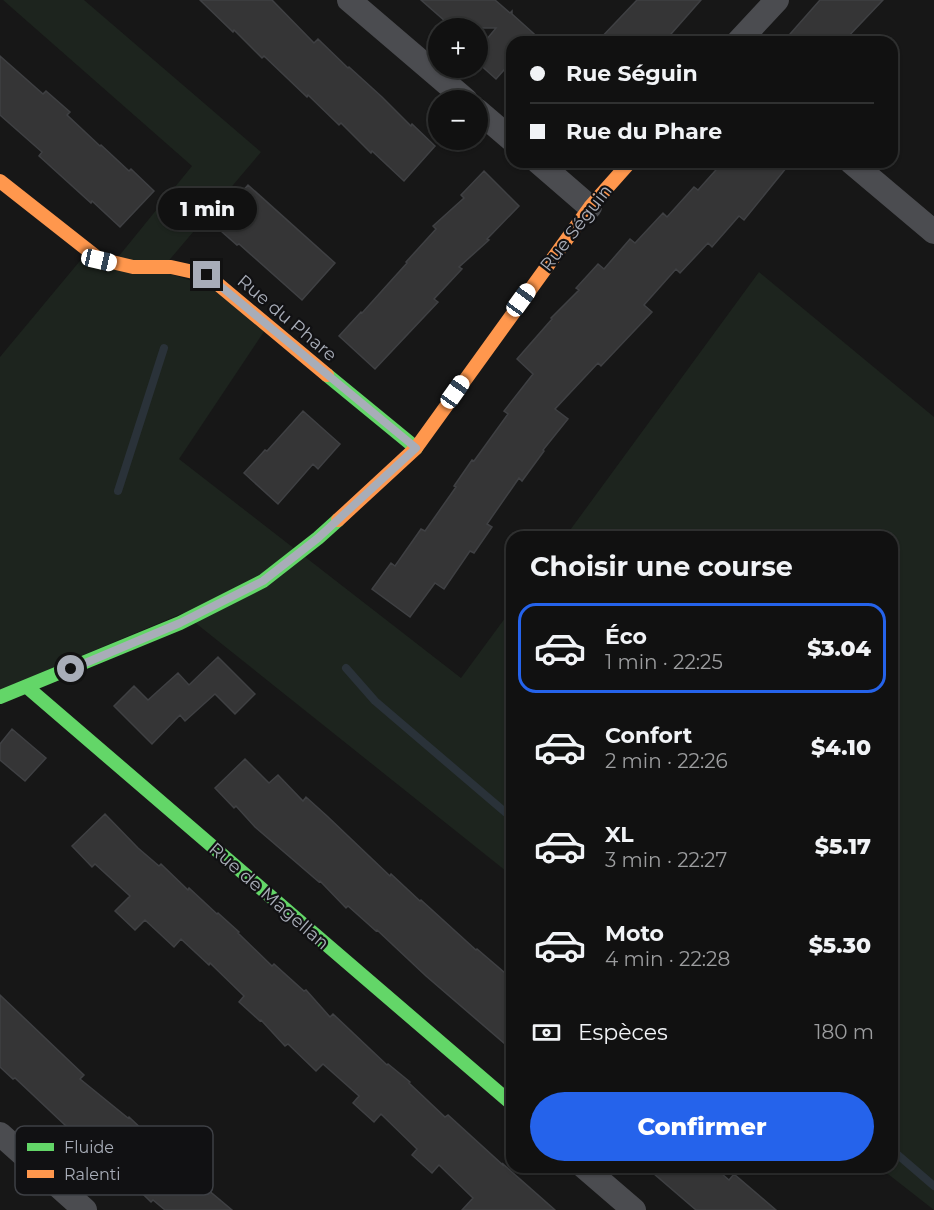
<!DOCTYPE html>
<html lang="fr">
<head>
<meta charset="utf-8">
<style>
	:root { --surface:#111; --page:#1a1a1a; --text:#f1f3f6; --muted:#9c9d9f; --line:#303131; --accent:#2563eb }
	body { margin:0; font-family:Montserrat,sans-serif; background:var(--page); color:var(--text); height:100vh; display:flex; flex-direction:column; font-size:22px; white-space:nowrap }
	* { box-sizing:border-box; margin:0 }
	p { font-size:20px; color:var(--muted) }
	.icon { flex:none; width:33px; height:33px; fill:none; stroke:currentColor; stroke-width:2; stroke-linecap:round; stroke-linejoin:round }
	.map { position:relative; flex:1; overflow:hidden }
	.details { position:absolute; left:506px; top:531px; width:392px; height:642px; display:flex; flex-direction:column; background:var(--surface); border-radius:18px; box-shadow:0 2px 4px #0004,0 0 0 2px var(--line) }
	.details>* { flex:none }
	.hud { position:absolute; left:506px; top:36px; width:392px; height:132px; border-radius:18px; box-shadow:0 2px 4px #0004,0 0 0 2px var(--line); display:grid; align-content:center; height:132px; padding:0 24px; background:var(--surface) }
	.controls { position:absolute; left:428px; top:18px; display:grid; gap:12px }
	.controls a { display:grid; place-items:center; width:60px; height:60px; border-radius:50%; background:var(--surface); box-shadow:0 2px 4px #0004,0 0 0 2px var(--line); font-size:30px }
	.end { position:absolute; width:27px; height:27px; margin:-14px; border:8px solid #a8adb8; background:#111; box-shadow:0 0 0 3px #111 }
	.from { border-radius:50% }
	.bubble { position:absolute; height:42px; border-radius:21px; background:var(--surface); box-shadow:0 2px 4px #0004,0 0 0 2px var(--line); font-size:20px; font-weight:800; line-height:42px; text-align:center }
	.car { position:absolute; width:18px; height:36px; margin:-18px -9px; border-radius:8px; box-shadow:0 0 4px 2px #0007; background:linear-gradient(#fff 24%,#345 0 40%,#fff 0 76%,#345 0 86%,#fff 0) }
	.hud b { display:flex; align-items:center; gap:21px; height:57px; font-size:22px }
	.hud b+b { border-top:2px solid var(--line) }
	.hud i { width:15px; height:15px; background:var(--text) }
	ul { padding:0; list-style:none }
	li { display:flex; align-items:center; gap:18px; height:90px; margin:0 12px 9px; padding:0 12px; border:3px solid transparent; border-radius:18px }
	li div { flex:1 }
	li b { display:block; font-size:22px }
	li em { font-style:normal; font-weight:800 }
	li.current { border-color:var(--accent) }
	li>.icon { width:54px; height:54px; stroke-width:1.5 }
	h2 { padding:0 24px; font-size:27px; line-height:72px }
	.pay { display:flex; align-items:center; gap:15px; height:66px; padding:0 24px; font-size:22px }
	.pay p { margin-inline-start:auto }
	.cta { display:flex; gap:12px; margin-top:auto; padding:12px 24px }
	.cta a { flex:1; height:69px; border-radius:36px; background:var(--accent); color:#fff; font-size:24px; font-weight:800; line-height:69px; text-align:center }
	.map>svg:first-child { display:block }
	.green { fill:#1d241e }
	.lines { fill:none; stroke-linecap:round; stroke-linejoin:round }
	.stream { stroke:#2a3239; stroke-width:8 }
	.building { fill:#353536; stroke:#3f4043; stroke-width:1.5 }
	.street { stroke:#4b4c50; stroke-width:24 }
	.fast { stroke:#63d668; stroke-width:14 }
	.slow { stroke:#ff974d; stroke-width:14 }
	.route { stroke:#a8adb8; stroke-width:8 }
	.labels { text-anchor:middle; dominant-baseline:central; stroke-width:4.5; stroke-linejoin:round; paint-order:stroke }
	.street-label { font-size:18px; fill:#a8adb8; stroke:#111113 }
	.key { fill:#111113; stroke:#3e4045; stroke-width:1.5 }
	.key-label { font-size:16px; fill:#a8adb8 }
</style>
</head>
<body>
<div class="map">
<svg width="934" height="1210" viewBox="0 0 934 1210">
	<rect width="100%" height="100%" fill="#171717"/>
	<!-- green -->
	<path class="green" d="M3 0H84L261 152 160 271 209 286 265 330 179 459 461 678 511 610V875L183 613 0 690V357L84 256 106 272 192 166Z
		M759 272 934 417V1210L879 1167H891V537H565Z"/>
	<g class="lines">
		<!-- stream -->
		<path class="stream" d="M118 491 164 348
			M346 668 375 701 512 818
			M891 1149 934 1186"/>
	</g>
	<!-- building -->
	<path class="building" d="M200 0H272L314 43 318 39 348 68 349 67 382 97 411 126 412 124 435 146 404 181 372 151 371 153 341 123 339 125 308 95 307 97 264 56 262 58 234 30 233 32Z
		M421 0H495L510 13 512 11V14L543 42H512V61L496 79 477 62V51L496 28H453Z
		M637 0H701L664 42H597Z
		M820 0H883L843 42H783Z
		M0 56 43 94 46 91 70 112 67 115 100 146 101 145 129 171 131 169 154 191 120 227 92 201 91 203 39 156 42 152 0 115Z
		M723 162H791L744 220 739 216 712 247 708 243 680 273 676 269 644 305 652 312 601 366 598 363 555 409 568 419 543 450 544 451 522 481 519 478 487 524 492 527 474 553 470 551 444 589 435 583 410 617 372 589 391 563 395 566 421 529 425 531 456 487 454 486 472 460 474 461 508 414 504 411 533 374 517 359 552 319 551 318 579 290 576 288 598 264 604 269 630 239 635 243 663 213 667 217 694 187 698 190Z
		M484 171 519 206 487 239 489 240 459 267 462 269 434 299 438 302 375 369 339 336 361 312 362 313 407 263 406 262 436 229 433 226 464 198 461 195Z
		M248 185 335 263 302 300 239 244 237 245 213 224Z
		M303 411 340 444 318 469 313 464 278 504 244 473 265 450 267 451Z
		M218 657 255 694 235 714 215 694 185 721 180 715 152 744 114 706 134 686 148 700 178 673 189 685Z
		M12 729 46 758 25 781 0 760V744Z
		M245 759 269 783 278 775 303 801 306 797 327 816 390 876 391 874 420 901 421 900 476 950 477 949 512 979V1050L426 976 377 930 376 931 348 906 346 908 320 881 319 882 255 827 236 806 234 808 215 788Z
		M105 814 138 848 159 866 161 864 188 890 189 888 217 914 218 913 239 932 238 933 272 966 274 964 304 991 306 990 330 1017 333 1014 387 1065 388 1064 410 1082 409 1083 445 1117 448 1115 503 1165V1164L555 1210H462L473 1198 439 1165 432 1173 412 1155 417 1149 381 1114 374 1122 353 1103 359 1096 323 1064 316 1071 288 1044 285 1046 261 1020 260 1021 239 1002 244 996 210 963 209 965 181 939 174 947 145 920 135 930 115 911 130 896 95 864 92 867 72 846Z
		M0 995 84 1075 80 1079 128 1118 129 1117 162 1148 167 1143 187 1162 182 1168 232 1210H165L153 1200 151 1202 88 1141 86 1143 66 1126 15 1078 13 1079 0 1067Z
		M646 1167H714L729 1180 734 1174 776 1210H696Z"/>
	<g class="lines">
		<!-- street -->
		<path class="street" d="M349 0 466 100
			M738 42 777 0
			M477 110 512 140
			M538 162 590 207
			M851 162 934 232
			M0 1134 85 1210
			M584 1167 634 1210"/>
		<!-- fast -->
		<path class="fast" d="M327 375 416 448
			M27 687 512 1104
			M0 697 180 623 263 581 318 538 338 520"/>
		<!-- slow -->
		<path class="slow" d="M0 181 99 259 133 267H171L207 275 327 375
			M338 520 416 448 590 207 630 162"/>
	</g>
	<g class="lines">
		<!-- route -->
		<path class="route" d="M71 669 180 623 263 581 318 538 416 448 207 275"/>
	</g>
	<g class="labels">
		<!-- street labels -->
		<g class="street-label">
			<text transform="translate(576 228) rotate(-52)">Rue Séguin</text>
			<text transform="translate(287 318) rotate(40)">Rue du Phare</text>
			<text transform="translate(269 896) rotate(41)">Rue de Magellan</text>
		</g>
	</g>
	<!-- legend -->
	<rect x="15" y="1126" width="198" height="69" rx="9" class="key"/>
	<rect x="27" y="1143" width="27" height="8" fill="#63d668"/>
	<rect x="27" y="1170" width="27" height="8" fill="#ff974d"/>
	<g class="key-label">
		<text x="64" y="1153">Fluide</text>
		<text x="64" y="1180">Ralenti</text>
	</g>
</svg>
<div class="controls">
<a>+</a>
<a>−</a>
</div>
<i class="end from" style="left:71px;top:669px"></i>
<i class="end" style="left:207px;top:275px"></i>
<div class="bubble" style="left:158px;top:188px;width:99px">1 min</div>
<i class="car" style="left:99px;top:260px;rotate:103deg"></i>
<i class="car" style="left:521px;top:300px;rotate:36deg"></i>
<i class="car" style="left:455px;top:392px;rotate:35deg"></i>
<div class="hud">
<b><i class="from"></i>Rue Séguin</b>
<b><i></i>Rue du Phare</b>
</div>
<section class="details">
<h2>Choisir une course</h2>
<ul>
<li class="current"><svg class="icon" aria-label="car" viewBox="0 0 24 24"><path d="M5 17H2v-5l4-1 3-4h7l3 4 3 1v5h-3M9 17h6M6 11h13"/><circle cx="7" cy="17" r="2"/><circle cx="17" cy="17" r="2"/></svg><div><b>Éco</b><p>1 min · 22:25</p></div><em>$3.04</em></li>
<li><svg class="icon" aria-label="car" viewBox="0 0 24 24"><path d="M5 17H2v-5l4-1 3-4h7l3 4 3 1v5h-3M9 17h6M6 11h13"/><circle cx="7" cy="17" r="2"/><circle cx="17" cy="17" r="2"/></svg><div><b>Confort</b><p>2 min · 22:26</p></div><em>$4.10</em></li>
<li><svg class="icon" aria-label="car" viewBox="0 0 24 24"><path d="M5 17H2v-5l4-1 3-4h7l3 4 3 1v5h-3M9 17h6M6 11h13"/><circle cx="7" cy="17" r="2"/><circle cx="17" cy="17" r="2"/></svg><div><b>XL</b><p>3 min · 22:27</p></div><em>$5.17</em></li>
<li><svg class="icon" aria-label="car" viewBox="0 0 24 24"><path d="M5 17H2v-5l4-1 3-4h7l3 4 3 1v5h-3M9 17h6M6 11h13"/><circle cx="7" cy="17" r="2"/><circle cx="17" cy="17" r="2"/></svg><div><b>Moto</b><p>4 min · 22:28</p></div><em>$5.30</em></li>
</ul>
<div class="pay"><svg class="icon" aria-label="cash" viewBox="0 0 24 24"><path d="M3 7h18v10H3z"/><circle cx="12" cy="12" r="2"/></svg>Espèces<p>180 m</p></div>
<div class="cta"><a>Confirmer</a></div>
</section>
</div>
</body>
</html>
